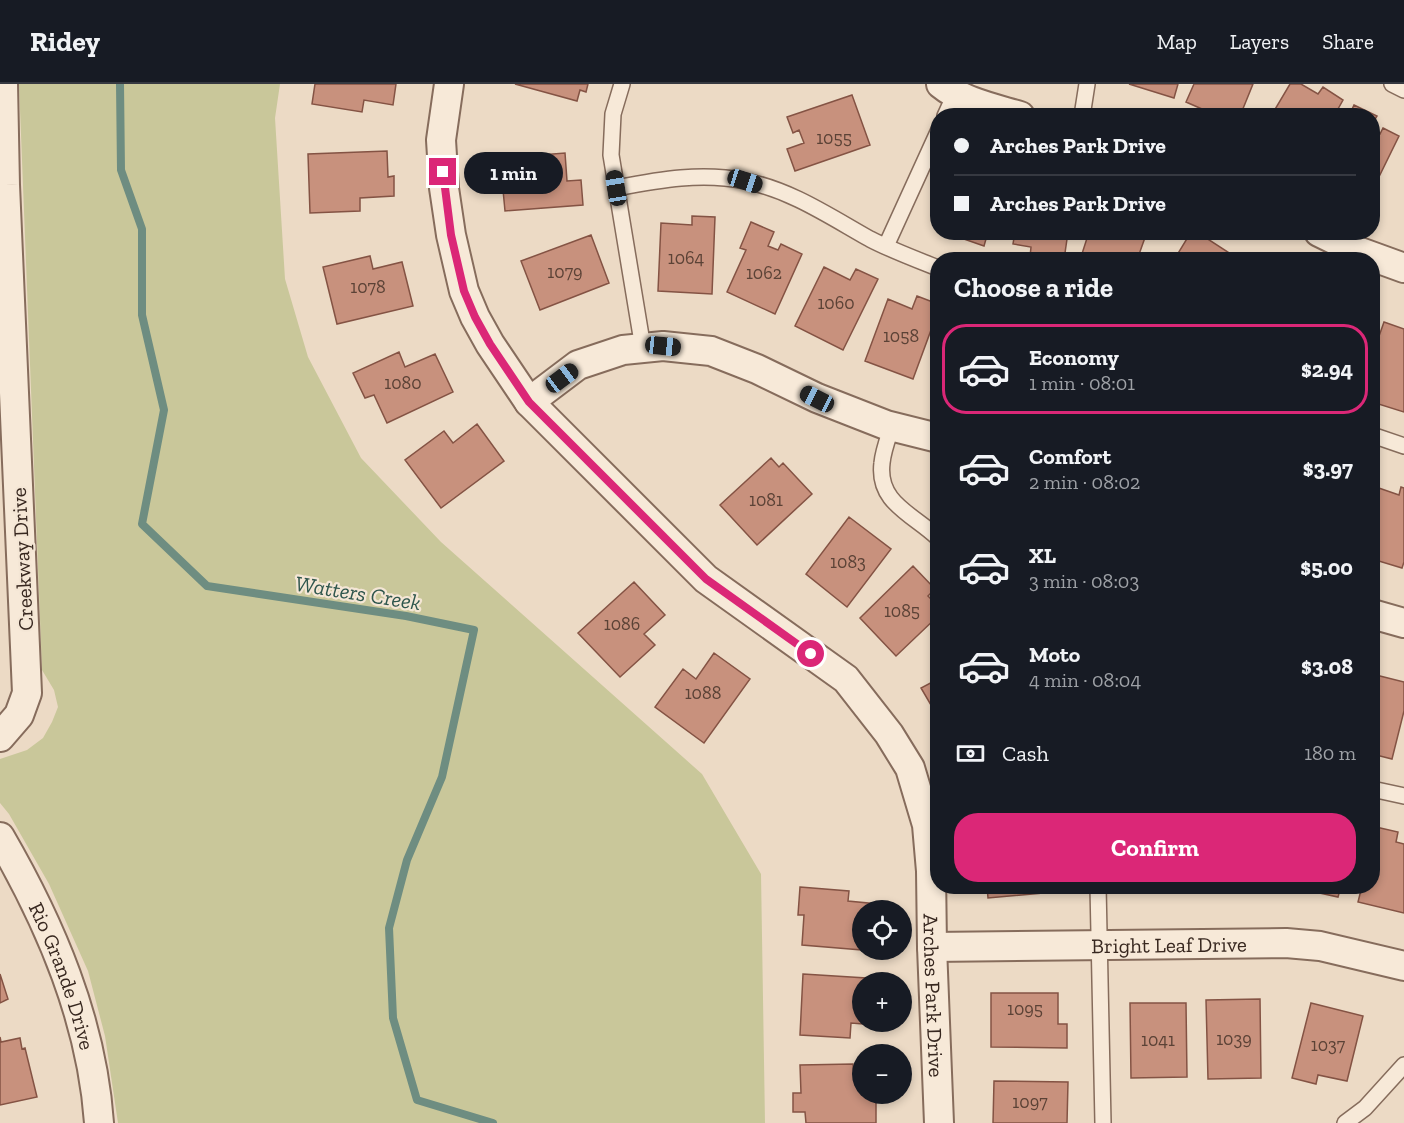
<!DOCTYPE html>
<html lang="en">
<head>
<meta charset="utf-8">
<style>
	:root { --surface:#171b24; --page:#242831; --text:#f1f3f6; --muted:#9ea1a6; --line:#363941; --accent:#db2777 }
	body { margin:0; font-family:"Zilla Slab",serif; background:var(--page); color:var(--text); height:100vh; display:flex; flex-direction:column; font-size:22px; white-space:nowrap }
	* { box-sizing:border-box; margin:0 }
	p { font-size:20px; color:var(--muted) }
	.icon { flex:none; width:33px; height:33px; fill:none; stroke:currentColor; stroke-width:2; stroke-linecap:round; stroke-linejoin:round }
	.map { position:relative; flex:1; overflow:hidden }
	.side { position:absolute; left:930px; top:168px; width:450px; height:642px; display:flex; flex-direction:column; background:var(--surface); border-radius:24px; box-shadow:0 3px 9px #0003 }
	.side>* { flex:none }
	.guide { position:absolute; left:930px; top:24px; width:450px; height:132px; border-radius:24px; box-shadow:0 3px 9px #0003; display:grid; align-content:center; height:132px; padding:0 24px; background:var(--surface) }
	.tools { position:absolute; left:852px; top:816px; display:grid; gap:12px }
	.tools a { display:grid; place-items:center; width:60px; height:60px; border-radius:50%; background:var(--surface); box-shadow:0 3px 9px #0003; font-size:30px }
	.end { position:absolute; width:27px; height:27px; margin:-14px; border:8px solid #db2777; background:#fff; box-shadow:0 0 0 3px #fff }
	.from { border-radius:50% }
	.bubble { position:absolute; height:42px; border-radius:21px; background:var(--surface); box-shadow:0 3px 9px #0003; font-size:20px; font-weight:700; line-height:42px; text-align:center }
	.car { position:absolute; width:18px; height:36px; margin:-18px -9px; border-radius:8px; box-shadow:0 0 4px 2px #0007; background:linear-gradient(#222 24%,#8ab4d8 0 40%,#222 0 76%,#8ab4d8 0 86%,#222 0) }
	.guide b { display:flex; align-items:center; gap:21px; height:57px; font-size:22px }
	.guide b+b { border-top:2px solid var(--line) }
	.guide i { width:15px; height:15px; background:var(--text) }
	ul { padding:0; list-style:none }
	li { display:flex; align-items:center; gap:18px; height:90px; margin:0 12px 9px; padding:0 12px; border:3px solid transparent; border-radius:24px }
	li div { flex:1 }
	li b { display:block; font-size:22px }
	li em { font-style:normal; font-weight:700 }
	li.current { border-color:var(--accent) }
	li>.icon { width:54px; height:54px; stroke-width:1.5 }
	h2 { padding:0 24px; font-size:27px; line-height:72px }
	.pay { display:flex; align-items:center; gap:15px; height:66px; padding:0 24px; font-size:22px }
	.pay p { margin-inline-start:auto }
	.button { display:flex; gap:12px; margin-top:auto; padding:12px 24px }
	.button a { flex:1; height:69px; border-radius:24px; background:var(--accent); color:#fff; font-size:24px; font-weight:700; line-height:69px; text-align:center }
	header { display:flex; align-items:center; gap:36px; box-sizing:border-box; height:84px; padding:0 30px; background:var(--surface); border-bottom:2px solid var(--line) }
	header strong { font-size:28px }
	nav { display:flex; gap:33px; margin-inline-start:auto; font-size:21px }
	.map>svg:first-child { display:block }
	.green { fill:#c9c79a }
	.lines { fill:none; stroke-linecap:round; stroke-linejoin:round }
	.stream { stroke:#6e8d81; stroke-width:8 }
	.building { fill:#c8917d; stroke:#845344; stroke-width:1.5 }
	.service-casing { stroke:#866c5c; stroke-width:18 }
	.minor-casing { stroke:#866c5c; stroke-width:32 }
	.service { stroke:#f7e9d8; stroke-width:15 }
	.minor { stroke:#f7e9d8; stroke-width:28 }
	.route { stroke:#db2777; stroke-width:8 }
	.labels { text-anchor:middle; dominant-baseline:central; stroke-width:4.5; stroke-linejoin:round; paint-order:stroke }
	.number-label { font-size:18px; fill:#5b4236 }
	.street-label { font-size:21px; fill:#37271f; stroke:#f4e6d5 }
	.water-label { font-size:22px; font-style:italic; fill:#2f564d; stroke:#f4e6d5 }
</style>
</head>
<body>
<header>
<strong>Ridey</strong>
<nav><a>Map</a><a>Layers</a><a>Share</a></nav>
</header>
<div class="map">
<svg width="1404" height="1039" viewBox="0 0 1404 1039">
	<rect width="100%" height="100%" fill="#ecdac5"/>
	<!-- green -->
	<path class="green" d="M19 0H280L275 34 285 195 308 273 361 374 441 458 702 690 761 790 765 1039H118L105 952 88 887 49 800 9 730 0 719V675L27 666 43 654 52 638 58 623 54 606 42 586Z"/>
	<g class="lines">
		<!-- stream -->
		<path class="stream" d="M120 0 121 86 142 145V231L164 326 142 440 207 502 406 532 474 546 442 693 407 776 389 844 393 934 417 1016 493 1039"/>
	</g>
	<!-- building -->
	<path class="building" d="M315 0H396L393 21 364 16 362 28 312 20Z
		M515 0H588L586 8 580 6 577 17Z
		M1129 0H1178L1174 14Z
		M1194 0H1253L1240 32H1218L1186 18Z
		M1290 0H1301L1318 10 1323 3 1343 16 1334 32H1271Z
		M852 11 870 61 795 87 787 65 804 59 799 46 793 49 787 33Z
		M1354 21 1377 32 1372 40V32H1349Z
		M1383 44 1399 52 1372 107V47L1380 50Z
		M387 67 388 93 394 92V112L360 114V127L310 129 308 70Z
		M565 69 567 97 581 96 583 121 505 127 500 74Z
		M692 132 715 133 712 210 658 207 661 139 692 141Z
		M751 138 774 148 768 162 778 166 781 160 802 170 775 230 727 208 746 166 740 164Z
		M962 148H988L984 162 961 154Z
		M1015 148H1068L1064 176 1030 173 1031 163 1013 160Z
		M1089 148H1147L1137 176H1080Z
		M1191 148H1197L1237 174 1236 176H1174Z
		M591 151 609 199 540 226 521 177Z
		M370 172 373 185 402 178 413 222 337 240 323 183Z
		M824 183 850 196 856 185 878 195 843 266 795 242Z
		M917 212 938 220V227L913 295 865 277 888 215 912 225Z
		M1384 238 1404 245V328L1372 318V272Z
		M399 268 405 283 435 270 453 308 387 339 374 311 365 314 353 289Z
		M477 340 504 377 441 424 405 376 444 347 453 359Z
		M771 374 779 383 783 379 812 410 757 461 720 421Z
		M1373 402 1399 411 1401 403 1404 404V478L1402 484 1372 475Z
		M849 433 891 465 847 523 806 490Z
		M913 482 935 505 928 512 938 522V532L896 572 860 534Z
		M634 498 665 531 644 550 655 561 620 593 578 549Z
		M714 569 750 595 704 659 655 623 683 585 696 595Z
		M1372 590 1404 598V627L1392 675 1372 670Z
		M938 595V633L921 604Z
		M1376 743 1398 748 1396 758 1404 760V829L1358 818 1362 802H1372V757Z
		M987 802H1053L1054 808 988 814Z
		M1135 802H1182V806H1135Z
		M1203 802H1256V804L1203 805Z
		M1288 802H1341L1338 813Z
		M800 803 849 807 848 817 878 820 877 826H862V866L874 867 802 861 804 831H798Z
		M0 890 8 915 0 919Z
		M803 890 882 895 881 898H862L863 940 851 939 850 954 800 951Z
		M991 909H1058V940H1067V964L991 963Z
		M1260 915 1261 994 1208 995 1206 916Z
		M1130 919H1186L1187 993 1131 994Z
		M1311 919 1363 932 1347 997 1318 991 1316 1000 1292 994Z
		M0 953 1 958 20 954 22 965 25 964 37 1013 0 1021Z
		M853 980 854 995H862V1010H883V1017H876V1039H806L805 1028H793V1009H801L800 981Z
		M994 997 1068 998 1067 1039H993Z"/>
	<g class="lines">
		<defs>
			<path id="service" d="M622 0 613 30 611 71 643 264
				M1392 0 1404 6
				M945 32 955 10
				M1082 32 1087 0
				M616 104C659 96 701 88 745 97 791 106 829 132 870 155 891 166 915 175 938 184
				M886 162 938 48
				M892 342C888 354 883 367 882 379 877 419 913 430 938 454
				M1372 351 1404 362
				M1372 705 1404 712
				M1098 802 1103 1039
				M1345 1039 1365 1024 1404 981"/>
			<g id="minor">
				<path id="s1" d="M449 0 441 56 444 104 451 151 464 207 475 233 490 260 529 318 706 495 846 595 889 650 910 684 927 741 931 787 932 863 939 1039"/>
				<path d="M941 0C963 18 993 24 1020 32"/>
				<path d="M1319 148 1360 168 1404 184"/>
				<path d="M529 318 578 281 623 266 663 262 711 267 757 285 817 314 886 341 938 354"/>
				<path d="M1372 530 1404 539"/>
				<path d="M0 653 19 631 27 609 5 101 3 0"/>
				<path id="s2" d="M0 753C51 841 92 937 99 1039"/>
				<path id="s3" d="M932 863 1286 859 1320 862 1404 882"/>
			</g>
		</defs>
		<!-- service casing -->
		<use href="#service" class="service-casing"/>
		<!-- minor casing -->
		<use href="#minor" class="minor-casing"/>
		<!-- service -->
		<use href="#service" class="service"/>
		<!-- minor -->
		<use href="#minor" class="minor"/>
	</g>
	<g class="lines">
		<!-- route -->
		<path class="route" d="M443 88 451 151 464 207 475 233 490 260 529 318 706 495 811 570"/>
	</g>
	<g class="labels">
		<!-- number labels -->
		<g class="number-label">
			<text x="834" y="54">1055</text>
			<text x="686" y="174">1064</text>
			<text x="565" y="188">1079</text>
			<text x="764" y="189">1062</text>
			<text x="368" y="203">1078</text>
			<text x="836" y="219">1060</text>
			<text x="901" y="252">1058</text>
			<text x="403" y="299">1080</text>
			<text x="766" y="416">1081</text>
			<text x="848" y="478">1083</text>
			<text x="902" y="527">1085</text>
			<text x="622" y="540">1086</text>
			<text x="703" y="609">1088</text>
			<text x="1025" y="925">1095</text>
			<text x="1234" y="955">1039</text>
			<text x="1158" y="956">1041</text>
			<text x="1328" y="961">1037</text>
			<text x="1030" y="1018">1097</text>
		</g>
		<!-- street labels -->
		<g class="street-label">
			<text transform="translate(22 475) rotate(-93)">Creekway Drive</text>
			<text stroke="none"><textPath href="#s3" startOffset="237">Bright Leaf Drive</textPath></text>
			<text stroke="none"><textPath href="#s2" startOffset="153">Rio Grande Drive</textPath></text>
			<text stroke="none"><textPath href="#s1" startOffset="1101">Arches Park Drive</textPath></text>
		</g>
		<!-- water labels -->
		<g class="water-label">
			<text transform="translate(358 509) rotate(9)">Watters Creek</text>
		</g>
	</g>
</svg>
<div class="tools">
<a><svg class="icon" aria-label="locate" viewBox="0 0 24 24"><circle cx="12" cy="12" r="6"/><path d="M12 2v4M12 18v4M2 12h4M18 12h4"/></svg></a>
<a>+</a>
<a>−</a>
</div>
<i class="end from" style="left:811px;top:570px"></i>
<i class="end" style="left:443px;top:88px"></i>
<div class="bubble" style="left:464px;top:68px;width:99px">1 min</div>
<i class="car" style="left:745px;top:97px;rotate:108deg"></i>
<i class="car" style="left:616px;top:104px;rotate:351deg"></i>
<i class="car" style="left:663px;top:262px;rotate:96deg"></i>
<i class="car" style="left:562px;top:294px;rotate:53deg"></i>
<i class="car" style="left:817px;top:315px;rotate:297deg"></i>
<div class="guide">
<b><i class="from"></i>Arches Park Drive</b>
<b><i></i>Arches Park Drive</b>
</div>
<section class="side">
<h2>Choose a ride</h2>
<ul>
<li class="current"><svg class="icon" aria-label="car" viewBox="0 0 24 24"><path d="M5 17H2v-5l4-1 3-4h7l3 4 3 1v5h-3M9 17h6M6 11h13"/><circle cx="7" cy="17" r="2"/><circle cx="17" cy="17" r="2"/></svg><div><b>Economy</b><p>1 min · 08:01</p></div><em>$2.94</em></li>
<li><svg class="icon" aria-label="car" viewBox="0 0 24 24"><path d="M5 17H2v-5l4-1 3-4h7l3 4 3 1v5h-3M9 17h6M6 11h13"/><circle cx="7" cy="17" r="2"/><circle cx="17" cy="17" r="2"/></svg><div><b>Comfort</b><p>2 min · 08:02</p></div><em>$3.97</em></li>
<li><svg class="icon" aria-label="car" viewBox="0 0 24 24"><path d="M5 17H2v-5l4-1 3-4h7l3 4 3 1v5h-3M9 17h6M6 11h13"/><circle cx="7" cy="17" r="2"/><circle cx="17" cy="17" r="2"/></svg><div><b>XL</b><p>3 min · 08:03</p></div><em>$5.00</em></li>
<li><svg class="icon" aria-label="car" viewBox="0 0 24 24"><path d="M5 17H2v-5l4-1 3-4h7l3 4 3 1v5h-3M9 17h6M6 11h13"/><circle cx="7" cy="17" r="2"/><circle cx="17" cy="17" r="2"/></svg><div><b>Moto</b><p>4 min · 08:04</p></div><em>$3.08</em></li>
</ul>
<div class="pay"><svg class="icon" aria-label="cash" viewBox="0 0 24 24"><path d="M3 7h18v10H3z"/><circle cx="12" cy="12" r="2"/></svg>Cash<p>180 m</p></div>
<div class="button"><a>Confirm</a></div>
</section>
</div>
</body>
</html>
